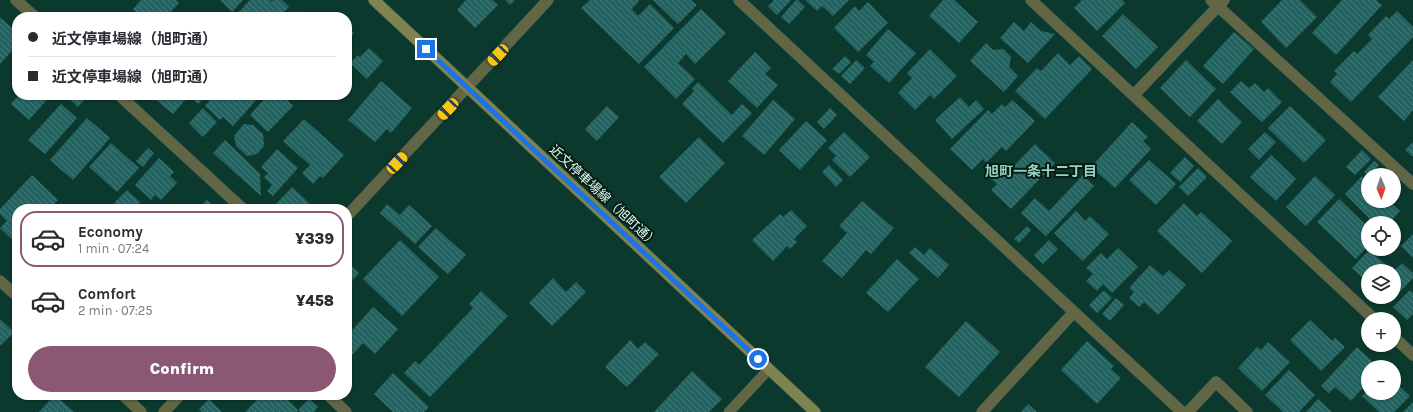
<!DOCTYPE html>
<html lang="en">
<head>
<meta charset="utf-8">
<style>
	:root { --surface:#fff; --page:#f7f7f7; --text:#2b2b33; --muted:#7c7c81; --line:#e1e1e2; --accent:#8a5873 }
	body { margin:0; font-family:Karla,"Noto Sans JP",sans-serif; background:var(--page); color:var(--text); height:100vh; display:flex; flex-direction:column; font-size:15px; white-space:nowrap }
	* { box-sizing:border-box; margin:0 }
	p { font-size:13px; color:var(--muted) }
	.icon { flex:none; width:22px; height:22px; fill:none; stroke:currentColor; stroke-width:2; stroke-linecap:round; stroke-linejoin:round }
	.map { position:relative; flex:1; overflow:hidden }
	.sheet { position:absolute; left:12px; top:204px; width:340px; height:196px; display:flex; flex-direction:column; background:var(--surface); border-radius:16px; box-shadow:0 1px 3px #0004 }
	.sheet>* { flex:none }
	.top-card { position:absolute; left:12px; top:12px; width:340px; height:88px; border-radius:16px; box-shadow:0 1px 3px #0004; display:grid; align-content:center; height:88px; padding:0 16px; background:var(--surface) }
	.needle { width:26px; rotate:178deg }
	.controls { position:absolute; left:1361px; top:168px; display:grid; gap:8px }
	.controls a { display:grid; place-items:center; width:40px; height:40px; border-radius:50%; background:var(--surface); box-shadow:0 1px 3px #0004; font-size:20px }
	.end { position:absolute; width:18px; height:18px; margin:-9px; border:5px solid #1a73e8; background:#fff; box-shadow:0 0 0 2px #fff }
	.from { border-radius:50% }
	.car { position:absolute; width:12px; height:24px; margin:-12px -6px; border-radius:5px; box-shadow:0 0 3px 1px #0007; background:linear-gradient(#f5c518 24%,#345 0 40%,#f5c518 0 76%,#345 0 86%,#f5c518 0) }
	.top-card b { display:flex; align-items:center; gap:14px; height:38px; font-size:15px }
	.top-card b+b { border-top:1px solid var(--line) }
	.top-card i { width:10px; height:10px; background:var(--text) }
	ul { padding:7px 0 0; list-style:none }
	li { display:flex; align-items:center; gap:12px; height:56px; margin:0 8px 6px; padding:0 8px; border:2px solid transparent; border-radius:16px }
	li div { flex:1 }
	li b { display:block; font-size:15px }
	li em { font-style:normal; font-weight:800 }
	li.on { border-color:var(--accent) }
	li>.icon { width:36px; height:36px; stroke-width:1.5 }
	.cta { display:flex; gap:8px; margin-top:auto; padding:8px 16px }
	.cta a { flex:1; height:46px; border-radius:24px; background:var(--accent); color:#fff; font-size:16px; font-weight:800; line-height:46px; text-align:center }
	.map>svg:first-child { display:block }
	.building { fill:url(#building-back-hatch) }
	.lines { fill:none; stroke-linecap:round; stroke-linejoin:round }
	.service-casing { stroke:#2e584d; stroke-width:11 }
	.minor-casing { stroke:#2e584d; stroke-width:12 }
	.secondary-casing { stroke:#2e584d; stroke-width:12 }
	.service { stroke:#636645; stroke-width:10 }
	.minor { stroke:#636645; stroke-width:11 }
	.secondary { stroke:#7f834f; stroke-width:11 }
	.route { stroke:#1a73e8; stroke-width:5 }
	.labels { text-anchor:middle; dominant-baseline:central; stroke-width:4; stroke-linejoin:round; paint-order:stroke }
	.street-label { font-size:13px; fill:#e0fcf2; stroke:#061d16 }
	.neighbourhood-label { font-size:14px; font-weight:bold; fill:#97d0be; stroke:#061d16 }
</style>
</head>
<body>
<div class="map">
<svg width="1413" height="412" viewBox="0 0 1413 412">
	<defs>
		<pattern id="building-back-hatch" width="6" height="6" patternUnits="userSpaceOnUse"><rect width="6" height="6" fill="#236462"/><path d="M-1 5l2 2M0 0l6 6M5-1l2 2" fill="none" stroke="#437b79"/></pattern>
	</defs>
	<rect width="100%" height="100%" fill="#0c392d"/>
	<!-- building -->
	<path class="building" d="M141 0H176L179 3 166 17H141L133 9Z
		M220 0H243L232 12Z
		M250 0H270L271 2 273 0H282L289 7 279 17H234Z
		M466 0H492L498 5 475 28 457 10Z
		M505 0H515L510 5Z
		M590 0H638L639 1 632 9 638 16 650 4 674 28 639 64 581 8Z
		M653 0H691L697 5 678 24Z
		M774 0H791L777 15 768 6Z
		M796 0H798L805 7 789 24 781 17Z
		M805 0H849L833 16 822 6 817 11Z
		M943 0H954L978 22 959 43 929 16Z
		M1082 0H1122L1125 3 1097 31 1074 8Z
		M1282 0H1300L1317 17 1286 48 1261 22Z
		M1342 0H1376L1382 5 1336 55 1312 33Z
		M868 2 888 23 858 52 834 28 855 6 859 11Z
		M701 9 726 33 695 64 686 54 678 63 695 79 676 99 644 67Z
		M296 11 302 17H290Z
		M1397 11 1413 27V37L1351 102 1330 82 1337 74 1334 71 1354 51 1357 54 1372 39 1368 35 1386 16 1389 19Z
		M1123 14 1158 47 1136 69 1102 36Z
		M1 18 17 33V45L0 64V19Z
		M1014 22 1024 31 1031 22 1041 31 1055 34 1028 63 1000 38Z
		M347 26 354 33 347 42Z
		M888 29 916 53 889 83 870 66 874 62 866 55Z
		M1234 32 1254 49 1223 84 1203 66Z
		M986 43 993 50 1003 49 1011 57 1009 67 1018 76 1004 92 970 61Z
		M369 48 383 61 367 79 350 63 358 55 360 57Z
		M930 49 957 76 934 99 930 95 915 110 898 93 912 78 907 73Z
		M755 52 771 68 765 74 778 85 757 108 728 81Z
		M1058 53 1070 65 1079 56 1092 69 1045 119 1015 91 1037 68 1041 71Z
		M845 56 851 62 839 74 832 69Z
		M856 60 865 68 850 84 841 76Z
		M1186 60 1216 89 1190 117 1160 88Z
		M1413 60V110L1404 121 1378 97Z
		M381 81 412 108 391 133 387 129 375 142 348 120Z
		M1241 81 1249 88 1255 83 1264 92 1268 88 1282 102 1262 122 1230 92Z
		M698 82 732 115 742 104 752 113 723 143 682 104 694 91 692 89Z
		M19 95H51L29 120 11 104Z
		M65 95H88L78 107Z
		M160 95H182L186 99 173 114 156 100Z
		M188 95H207L198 104Z
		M214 95H259L260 96 233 126 223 117 220 120 205 106Z
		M268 95H272L278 101 283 96 293 106 268 132 250 115Z
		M960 97 969 107 976 100 984 109 952 139 935 120Z
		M1218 99 1242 122 1222 144 1197 121Z
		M773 100 795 119 764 155 742 136Z
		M1012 100 1035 121 1006 151 1002 147 986 163 983 159 972 170 950 149 988 110 992 114 1002 104 1005 107Z
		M61 104 77 118 45 154 28 140Z
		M607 106 619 117 597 141 585 129Z
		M1290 106 1326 140 1304 163 1268 128Z
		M203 108 217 122 203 137 189 123Z
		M830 108 837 115 824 129 817 122Z
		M87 118 110 138 73 180 50 160Z
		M304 119 344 155 323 178 320 176 313 184 302 173 310 165 283 141Z
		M806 121 827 140 800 170 779 150Z
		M1132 122 1148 137 1143 141 1151 149 1115 188 1091 167Z
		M244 124 253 125 263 134 264 146 257 154 247 156 236 146 234 136Z
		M844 132 870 157 850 177 832 160 836 156 828 148Z
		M1265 132 1276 142 1259 160 1248 149Z
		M699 137 725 163 686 203 659 177Z
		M225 140 260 174 261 196 213 153Z
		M1413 142V157L1405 150Z
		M111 143 139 168 117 192 89 167Z
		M1035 144 1055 163 1011 209 991 190 997 184 990 178 1003 165 1009 171Z
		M148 148 154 153 143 167 136 161Z
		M277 149 298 168 273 196 267 191 272 185 264 177 268 173 261 167Z
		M1362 150 1371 159 1355 175 1346 167Z
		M1271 155 1296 179 1276 201 1250 177Z
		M1185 157 1194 166 1180 182 1170 173Z
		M159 158 174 172 170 176 177 183 161 200 155 195 151 200 135 185Z
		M1149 160 1176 184 1156 205 1129 180Z
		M1374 161 1379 165 1370 175H1368L1364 172Z
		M829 165 843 180 836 187 822 172Z
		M1198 168 1207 177 1188 196 1179 187Z
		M32 175 58 200 49 209H17L16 243 0 228 7 221 0 214V209Z
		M1083 175 1094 186 1046 236 1021 213 1035 198 1049 211Z
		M1315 176 1335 195 1306 226 1286 207Z
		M1362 176 1368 182V201H1393L1391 203 1400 211 1389 223H1374L1345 194Z
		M292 187 309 203 304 209H278L274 206Z
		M127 190 140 202 133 209H121L114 203Z
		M1339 199 1368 227V246L1356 259 1317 222Z
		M207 200 214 207 212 209H198Z
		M862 201 894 228 871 254 866 250 842 278 822 261 847 233 839 226Z
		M1184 203 1197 216 1201 212 1232 241 1202 273 1157 231Z
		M165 204 171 209H160Z
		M387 204 400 215 409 205 432 226 415 244 380 213Z
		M791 210 807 226 794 239 797 242 790 249 787 246 773 261 752 240 780 214 783 217Z
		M1076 211 1085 221 1090 216 1109 234 1083 261 1054 233Z
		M1027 226 1031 230 1019 243 1014 239Z
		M436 228 466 255 448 274 418 247Z
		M1413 234V258L1401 246Z
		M400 240 439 277 402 316 363 279Z
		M1049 240 1058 249 1043 264 1034 255Z
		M915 247 924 255 930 248 949 265 938 278 909 253Z
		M1118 248 1138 267 1112 293 1103 284 1097 291 1086 281 1093 274 1086 268 1101 253 1107 259Z
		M1369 250 1393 271H1368V283L1352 268Z
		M897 259 919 279 888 312 866 293Z
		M347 262 359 273 352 281 347 276Z
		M1402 263 1413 273V278L1393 299 1390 297H1394V271Z
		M1150 265 1163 276 1169 270 1186 285 1158 315 1144 302 1139 307 1129 298 1134 292 1129 288Z
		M553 278 566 292 576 282 586 292 552 326 529 303Z
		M1104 290 1112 298 1097 313 1089 305Z
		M1410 290 1413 293V314L1407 320 1393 307Z
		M481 291 508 316 430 397 404 373 415 361 419 365 473 308 469 304Z
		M1116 298 1124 305 1110 321 1102 314Z
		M373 307 398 329 375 354 363 343 347 361V336Z
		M0 319 14 332 0 346Z
		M1310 320 1332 341 1335 338 1345 347 1321 371 1290 340Z
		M966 321 1000 352 959 397 925 367Z
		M630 340 638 349 645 342 659 354 627 387 605 367Z
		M1087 341 1114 366 1111 369 1121 378 1097 404 1061 370Z
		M1268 342 1290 362 1262 391 1238 368 1257 347 1261 350Z
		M1357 347 1378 367H1368V382L1351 401 1335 387 1329 393 1321 386Z
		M1289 370 1315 395 1299 412H1283L1265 395Z
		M692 371 722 399 709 412H654Z
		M393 373 429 407 424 412H393L374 394Z
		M1394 381 1410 396 1394 412H1379L1362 396 1368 390V393H1394Z
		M55 395 74 412H39Z
		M262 395H283L298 410 297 412H245Z
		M209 399 222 412H202L199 409Z
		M309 399 318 407 314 412H300L298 410Z
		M1318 399 1332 412H1306Z
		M1413 402V412H1403Z
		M1028 404 1037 412H1021Z"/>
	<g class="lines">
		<defs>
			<path id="service" d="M729 412 769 369"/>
			<path id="minor" d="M16 0 35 17
				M739 0 1074 312 982 412
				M1031 0 1374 319
				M1211 0 1413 184
				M119 95 243 209
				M1134 95 1224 0
				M347 216 548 0
				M0 281 17 296
				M1074 312 1182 412
				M1394 337 1413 355
				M123 395 141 412
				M328 395 346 412
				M164 412 180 395
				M1188 412 1216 382 1247 412"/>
			<path id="secondary" d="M374 0 815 412"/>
		</defs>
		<!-- service casing -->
		<use href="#service" class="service-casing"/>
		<!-- minor casing -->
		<use href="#minor" class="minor-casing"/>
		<!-- secondary casing -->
		<use href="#secondary" class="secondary-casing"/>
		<!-- service -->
		<use href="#service" class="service"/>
		<!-- minor -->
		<use href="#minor" class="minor"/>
		<!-- secondary -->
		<use href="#secondary" class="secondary"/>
	</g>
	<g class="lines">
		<!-- route -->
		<path class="route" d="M426 49 758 359"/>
	</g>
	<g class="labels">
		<!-- street labels -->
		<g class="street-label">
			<text transform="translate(604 196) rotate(43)">近文停車場線（旭町通）</text>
		</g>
		<!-- neighbourhood labels -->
		<g class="neighbourhood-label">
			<text x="1041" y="171">旭町一条十二丁目</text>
		</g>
	</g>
</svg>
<div class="controls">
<a><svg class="needle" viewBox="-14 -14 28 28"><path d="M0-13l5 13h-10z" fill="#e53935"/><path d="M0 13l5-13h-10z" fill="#7c7c81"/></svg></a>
<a><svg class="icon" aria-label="locate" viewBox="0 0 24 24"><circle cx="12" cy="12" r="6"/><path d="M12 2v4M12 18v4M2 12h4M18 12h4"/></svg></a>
<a><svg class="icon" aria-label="layers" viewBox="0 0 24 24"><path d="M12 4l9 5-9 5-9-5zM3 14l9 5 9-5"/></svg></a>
<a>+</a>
<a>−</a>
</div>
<i class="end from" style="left:758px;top:359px"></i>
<i class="end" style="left:426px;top:49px"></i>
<i class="car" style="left:498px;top:55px;rotate:223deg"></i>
<i class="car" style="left:448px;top:109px;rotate:223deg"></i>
<i class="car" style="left:397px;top:163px;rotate:43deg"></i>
<div class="top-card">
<b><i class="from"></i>近文停車場線（旭町通）</b>
<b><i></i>近文停車場線（旭町通）</b>
</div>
<section class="sheet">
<ul>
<li class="on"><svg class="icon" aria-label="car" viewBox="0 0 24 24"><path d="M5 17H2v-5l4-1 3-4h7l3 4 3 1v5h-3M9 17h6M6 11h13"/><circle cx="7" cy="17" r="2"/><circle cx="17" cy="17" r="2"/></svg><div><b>Economy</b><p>1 min · 07:24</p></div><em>¥339</em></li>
<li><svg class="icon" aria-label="car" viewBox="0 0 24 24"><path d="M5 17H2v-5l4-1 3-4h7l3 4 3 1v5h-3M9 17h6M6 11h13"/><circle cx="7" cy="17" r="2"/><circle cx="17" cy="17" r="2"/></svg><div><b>Comfort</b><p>2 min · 07:25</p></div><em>¥458</em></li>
</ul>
<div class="cta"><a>Confirm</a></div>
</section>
</div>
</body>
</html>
